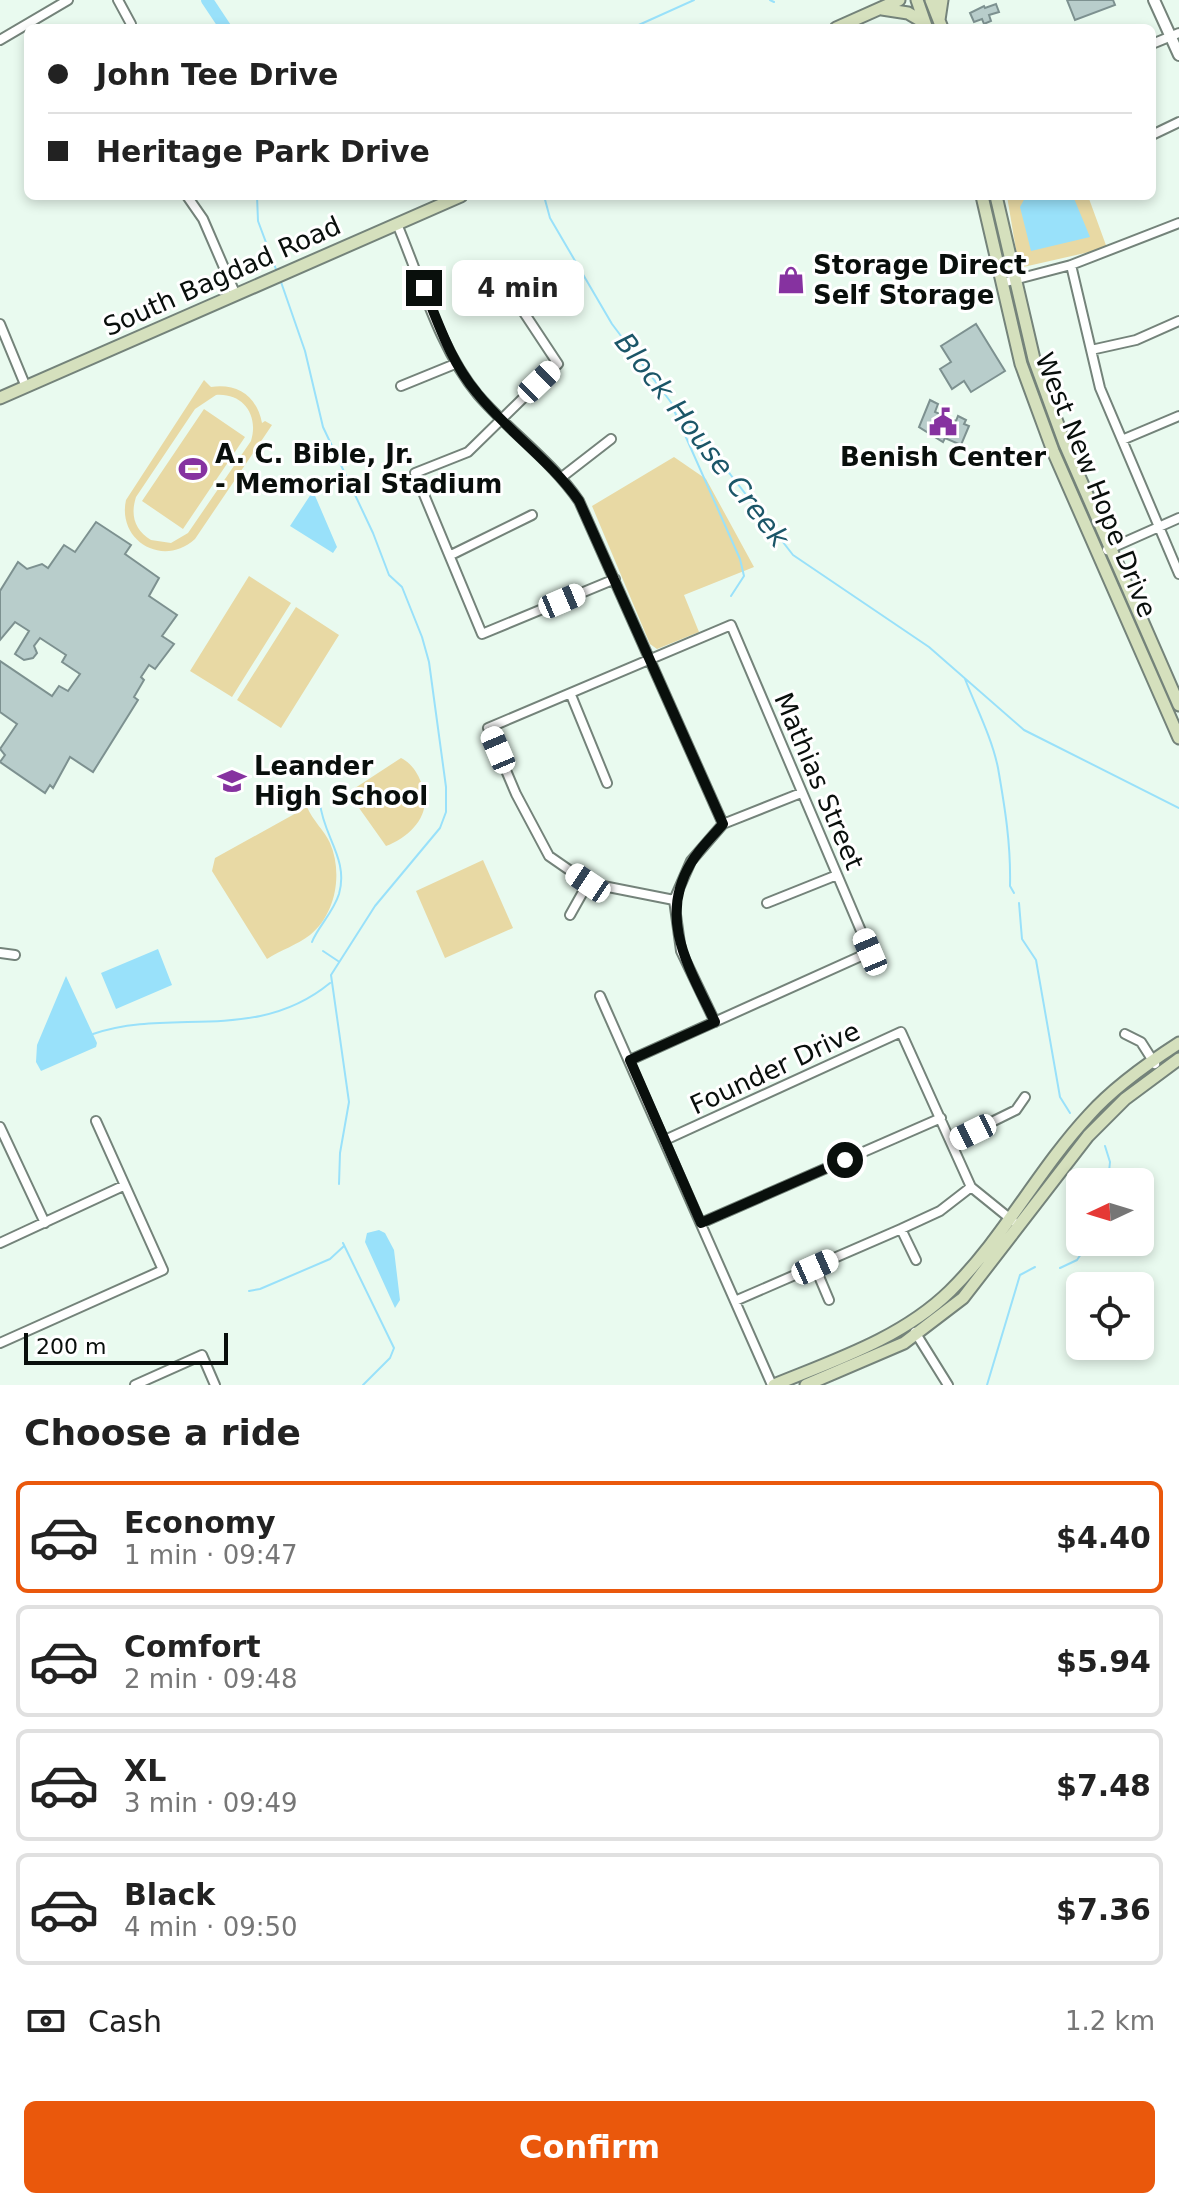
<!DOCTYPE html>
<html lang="en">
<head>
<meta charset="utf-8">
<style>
	:root { --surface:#fff; --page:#f2f2f2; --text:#222; --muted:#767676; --line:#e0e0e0; --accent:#ea580c }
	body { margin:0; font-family:"DejaVu Sans",sans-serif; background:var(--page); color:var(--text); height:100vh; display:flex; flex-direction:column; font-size:30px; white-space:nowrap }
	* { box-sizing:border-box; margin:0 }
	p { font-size:26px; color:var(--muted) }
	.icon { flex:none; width:44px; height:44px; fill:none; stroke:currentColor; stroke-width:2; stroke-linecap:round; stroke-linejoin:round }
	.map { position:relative; height:1385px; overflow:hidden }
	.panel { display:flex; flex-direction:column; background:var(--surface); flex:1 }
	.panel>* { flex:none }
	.guide { position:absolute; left:24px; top:24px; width:1132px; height:176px; border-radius:12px; box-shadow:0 4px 12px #0003; display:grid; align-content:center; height:176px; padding:0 24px; background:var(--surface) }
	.needle { width:52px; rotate:266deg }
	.controls { position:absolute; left:1066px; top:1168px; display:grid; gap:16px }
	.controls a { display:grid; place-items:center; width:88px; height:88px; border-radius:12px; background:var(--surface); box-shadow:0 4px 12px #0003; font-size:40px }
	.scale { position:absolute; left:24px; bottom:20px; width:204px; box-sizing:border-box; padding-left:8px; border:4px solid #090f0c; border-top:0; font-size:22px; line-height:28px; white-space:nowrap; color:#090f0c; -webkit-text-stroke:6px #fff; paint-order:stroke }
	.end { position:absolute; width:36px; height:36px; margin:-18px; border:10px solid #090f0c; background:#fff; box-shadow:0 0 0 4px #fff }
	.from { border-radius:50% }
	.bubble { position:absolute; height:56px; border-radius:12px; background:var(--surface); box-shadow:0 4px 12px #0003; font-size:26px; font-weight:800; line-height:56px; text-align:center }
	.car { position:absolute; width:24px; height:48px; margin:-24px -12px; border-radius:10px; box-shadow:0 0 6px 2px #0007; background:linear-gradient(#fff 24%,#345 0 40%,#fff 0 76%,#345 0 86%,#fff 0) }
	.guide b { display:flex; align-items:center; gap:28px; height:76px; font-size:30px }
	.guide b+b { border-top:2px solid var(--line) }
	.guide i { width:20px; height:20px; background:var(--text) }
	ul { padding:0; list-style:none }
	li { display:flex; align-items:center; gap:24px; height:112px; margin:0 16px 12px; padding:0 8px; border:4px solid var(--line); border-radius:12px }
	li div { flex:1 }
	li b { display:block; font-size:30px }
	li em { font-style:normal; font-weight:800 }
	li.selected { border-color:var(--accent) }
	li>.icon { width:72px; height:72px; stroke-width:1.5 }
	h2 { padding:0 24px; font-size:36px; line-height:96px }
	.pay { display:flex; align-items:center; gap:20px; height:88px; padding:0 24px; font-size:30px }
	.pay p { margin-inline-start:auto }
	.primary-button { display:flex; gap:16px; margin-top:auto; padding:16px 24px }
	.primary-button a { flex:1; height:92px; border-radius:12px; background:var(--accent); color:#fff; font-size:32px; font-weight:800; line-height:92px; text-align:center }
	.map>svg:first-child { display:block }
	.green { fill:#e8d9a4; fill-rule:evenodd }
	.water { fill:#99e1fa }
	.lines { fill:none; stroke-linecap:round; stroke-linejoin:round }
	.stream { stroke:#99e1fa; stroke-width:2 }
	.river { stroke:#99e1fa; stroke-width:12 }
	.building { fill:#b8cdcb; stroke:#7d9190; stroke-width:2 }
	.minor-casing { stroke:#74837a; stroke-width:12 }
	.tertiary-casing { stroke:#74837a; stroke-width:14 }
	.secondary-casing { stroke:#74837a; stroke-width:15 }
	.minor { stroke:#fff; stroke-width:8 }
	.tertiary { stroke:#fff; stroke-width:10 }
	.secondary { stroke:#d5e0bd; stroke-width:11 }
	.route { stroke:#090f0c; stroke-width:10 }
	.labels { text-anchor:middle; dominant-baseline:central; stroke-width:6; stroke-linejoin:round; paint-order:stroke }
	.poi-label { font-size:26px; font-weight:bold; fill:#090f0c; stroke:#fff; text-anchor:start }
	.street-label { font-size:26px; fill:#090f0c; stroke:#fff }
	.water-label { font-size:28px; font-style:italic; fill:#1b5668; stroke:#fff }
</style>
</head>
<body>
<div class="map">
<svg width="1179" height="1385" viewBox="0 0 1179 1385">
	<rect width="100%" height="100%" fill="#e9faef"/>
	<!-- green -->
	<path class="green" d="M1007 196H1088L1107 248 1019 268Z
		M204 380 211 387C237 383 257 396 262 423L265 421 272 425 195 539C163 568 117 541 126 500ZM216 395C243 393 259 415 251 441L188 533 171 543 151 540C135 530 130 516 136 497L195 409Z
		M204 409 245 437 183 529 142 501Z
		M674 457 706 479 754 567 684 595 699 632 657 649 650 644 592 506Z
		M249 576 291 603 232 697 190 671Z
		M296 607 339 635 281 728 237 700Z
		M401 758C411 763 417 772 421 782 434 811 414 835 386 846L352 798V790Z
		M307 807C313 821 324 830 330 843 343 873 336 914 310 935 297 945 281 950 267 959L212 871 215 858Z
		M483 860 513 928 445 958 416 891Z"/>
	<!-- water -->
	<path class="water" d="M1026 196H1073L1090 237 1031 251 1020 207Z
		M313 491 337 547 333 553 290 526Z
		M158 949 172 985 116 1009 101 973Z
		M66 976 97 1043 96 1047 41 1071 36 1062 37 1045Z
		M379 1230 385 1233 394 1250 400 1300 395 1308 365 1242 367 1233Z"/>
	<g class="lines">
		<!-- stream -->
		<path class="stream" d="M770 0 774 2
			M225 27 229 28
			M632 28 694 0
			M257 196 258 221 277 272
			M544 196 550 218 612 324 679 413 730 474 793 555 929 647 1024 730 1179 808
			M281 282 305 351 323 427 373 533 389 575 402 587 422 637 429 662 446 787V812L440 828 375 906 331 975 349 1102 340 1153 339 1184
			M673 408 740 559 744 576 731 596
			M965 679C976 707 992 738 998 768 1005 808 1011 845 1010 886L1014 893
			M1019 903 1022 939 1036 960 1060 1097 1070 1113
			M312 942C317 928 333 913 339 894 349 859 323 836 320 803
			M323 951 338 961
			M93 1034C171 1007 256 1044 330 983
			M1105 1146 1110 1162 1108 1182
			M343 1243 394 1348 390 1358 363 1385
			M1060 1268 1077 1260 1089 1242
			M249 1291 260 1289 330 1259 344 1246
			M987 1385 1020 1275 1035 1267"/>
		<!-- river -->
		<path class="river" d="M207 0 225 27"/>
	</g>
	<!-- building -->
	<path class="building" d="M1067 0H1113L1115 5 1075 20Z
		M996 4 999 12 989 15 991 21 984 24 982 19 974 22 970 13 984 6 985 8Z
		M976 324 1005 371 971 392 964 381 952 389 940 369 951 362 941 346Z
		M930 400 938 404 935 412 956 421 958 416 966 420 964 424 969 426 961 445 945 438 943 442 919 427Z
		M96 522 131 545 125 554 159 578 149 596 177 615 162 636 174 644 155 669 149 665 141 677 144 680 134 697 138 700 93 772 70 757 53 788 50 785 45 793 0 762 5 755 0 749 17 724 0 712V661L52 696 59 686 68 691 80 674 62 662 66 655 40 638 34 646 37 653 33 658 24 660 15 654 29 631 15 622 0 640V591L18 562 27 569 42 564 48 568 64 545 75 552Z"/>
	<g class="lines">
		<defs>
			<path id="minor" d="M118 0 131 24
				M0 40 68 0
				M1152 44 1179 33
				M1152 135 1179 122
				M187 196 203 219 235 293
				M397 224C420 278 440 350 478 395 510 432 551 460 579 501L723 824
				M1071 265 1100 388 1179 574
				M1002 283 1071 265 1179 223
				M511 293 558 364 468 452 415 473 482 634 615 579
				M0 324 26 387
				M1091 350 1136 340 1179 321
				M401 386 455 364
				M1122 440 1179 416
				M562 477 611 439
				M1107 550 1179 518
				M451 555 532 515
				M571 695 607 783
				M767 903 837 875
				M570 915 588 883
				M0 953 15 955
				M600 996 772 1385
				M715 1022 681 951 674 900 691 861 723 824 801 793
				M1125 1034 1141 1042 1155 1064
				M630 1060 870 952 731 625 488 728 516 794 549 856 588 883 674 900
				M0 1127 45 1223
				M665 1140 901 1032 971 1187 1013 1221
				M951 1142 1016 1110 1025 1097
				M701 1223 941 1118
				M901 1229 916 1260
				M0 1243 123 1186
				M815 1267 829 1300
				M735 1301 901 1229 940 1211 971 1187
				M915 1332 948 1385
				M0 1343 163 1270 96 1121
				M135 1385 202 1355 215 1385"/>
			<path id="tertiary" d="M1154 0 1179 55"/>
			<path id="secondary" d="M917 0 926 26
				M931 0 942 28
				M882 9 908 13 925 23
				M939 20 942 0
				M836 28 899 0
				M982 196 1021 364 1053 451 1179 738
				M996 196 1034 359 1065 444 1179 705
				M0 398 461 196
				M774 1385C835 1360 902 1338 950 1291 1003 1239 1038 1170 1089 1115 1114 1087 1148 1063 1179 1043
				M806 1385 904 1343 963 1298 1088 1136 1125 1099 1179 1059"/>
		</defs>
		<!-- minor casing -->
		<use href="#minor" class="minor-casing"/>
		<!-- tertiary casing -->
		<use href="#tertiary" class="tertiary-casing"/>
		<!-- secondary casing -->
		<use href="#secondary" class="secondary-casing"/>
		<!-- minor -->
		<use href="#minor" class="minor"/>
		<!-- tertiary -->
		<use href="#tertiary" class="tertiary"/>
		<!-- secondary -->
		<use href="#secondary" class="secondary"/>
	</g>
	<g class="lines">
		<!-- route -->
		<path class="route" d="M424 288C439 325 451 362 477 393 508 432 550 460 579 501L723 824C713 836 699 849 691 863 657 919 690 969 715 1022L630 1060 701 1223 845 1160"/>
	</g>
	<!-- icons -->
	<defs>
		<symbol id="shop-bare" viewBox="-9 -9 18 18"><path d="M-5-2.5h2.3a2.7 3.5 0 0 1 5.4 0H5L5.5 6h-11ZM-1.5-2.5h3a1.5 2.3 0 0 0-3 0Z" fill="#8632a0" stroke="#fff" stroke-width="2.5" paint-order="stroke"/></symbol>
		<symbol id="civic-bare" viewBox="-9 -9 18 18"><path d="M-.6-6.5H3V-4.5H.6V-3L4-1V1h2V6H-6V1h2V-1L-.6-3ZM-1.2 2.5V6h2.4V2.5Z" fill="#8632a0" stroke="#fff" stroke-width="2.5" paint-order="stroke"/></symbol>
		<symbol id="stadium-bare" viewBox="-9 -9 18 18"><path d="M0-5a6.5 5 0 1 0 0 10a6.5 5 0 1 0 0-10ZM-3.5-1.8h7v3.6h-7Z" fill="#8632a0" stroke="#fff" stroke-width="2.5" paint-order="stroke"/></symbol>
		<symbol id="school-bare" viewBox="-9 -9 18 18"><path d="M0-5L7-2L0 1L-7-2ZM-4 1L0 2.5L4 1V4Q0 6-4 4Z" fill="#8632a0" stroke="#fff" stroke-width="2.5" paint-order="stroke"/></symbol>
	</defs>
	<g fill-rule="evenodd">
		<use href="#shop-bare" x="771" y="260" width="40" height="40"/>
		<use href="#civic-bare" x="923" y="402" width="40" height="40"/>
		<use href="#stadium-bare" x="173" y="449" width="40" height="40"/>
		<use href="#school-bare" x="212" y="761" width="40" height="40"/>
	</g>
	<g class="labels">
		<!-- poi labels -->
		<g class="poi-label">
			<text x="813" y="265">Storage Direct<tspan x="813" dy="30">Self Storage</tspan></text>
			<text x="215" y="454">A. C. Bible, Jr.<tspan x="215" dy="30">- Memorial Stadium</tspan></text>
			<text x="943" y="457" text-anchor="middle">Benish Center</text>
			<text x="254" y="766">Leander<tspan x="254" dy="30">High School</tspan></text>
		</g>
		<!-- street labels -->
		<g class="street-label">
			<text transform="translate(222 276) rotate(-24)">South Bagdad Road</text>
			<text transform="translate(1096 485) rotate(68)">West New Hope Drive</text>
			<text transform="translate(819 781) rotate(67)">Mathias Street</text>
			<text transform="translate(775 1068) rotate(-25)">Founder Drive</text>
		</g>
		<!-- water labels -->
		<g class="water-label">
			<text transform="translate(702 440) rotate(52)">Block House Creek</text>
		</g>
	</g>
</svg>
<div class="controls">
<a><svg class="needle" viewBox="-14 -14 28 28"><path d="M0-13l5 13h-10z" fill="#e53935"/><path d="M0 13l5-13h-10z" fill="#767676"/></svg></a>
<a><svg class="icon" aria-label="locate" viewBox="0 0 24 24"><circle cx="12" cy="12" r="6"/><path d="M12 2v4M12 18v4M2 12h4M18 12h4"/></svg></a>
</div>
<div class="scale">200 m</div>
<i class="end from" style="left:845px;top:1160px"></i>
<i class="end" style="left:424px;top:288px"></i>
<div class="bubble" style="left:452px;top:260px;width:132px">4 min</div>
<i class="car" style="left:539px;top:382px;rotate:46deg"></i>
<i class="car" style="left:562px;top:601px;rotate:67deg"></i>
<i class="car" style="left:498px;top:750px;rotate:337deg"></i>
<i class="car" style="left:588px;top:883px;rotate:304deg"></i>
<i class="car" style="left:870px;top:952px;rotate:337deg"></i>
<i class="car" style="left:973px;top:1132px;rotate:244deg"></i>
<i class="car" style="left:815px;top:1267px;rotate:66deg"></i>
<div class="guide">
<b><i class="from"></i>John Tee Drive</b>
<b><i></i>Heritage Park Drive</b>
</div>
</div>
<section class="panel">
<h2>Choose a ride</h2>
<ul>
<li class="selected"><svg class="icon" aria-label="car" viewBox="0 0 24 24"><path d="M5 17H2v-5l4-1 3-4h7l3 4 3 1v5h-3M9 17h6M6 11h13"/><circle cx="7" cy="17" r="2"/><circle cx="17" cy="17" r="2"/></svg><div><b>Economy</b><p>1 min · 09:47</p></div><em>$4.40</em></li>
<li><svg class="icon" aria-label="car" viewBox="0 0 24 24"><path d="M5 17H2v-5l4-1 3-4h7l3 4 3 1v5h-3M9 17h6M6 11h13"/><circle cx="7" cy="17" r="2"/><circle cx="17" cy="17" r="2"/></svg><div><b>Comfort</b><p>2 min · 09:48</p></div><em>$5.94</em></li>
<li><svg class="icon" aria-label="car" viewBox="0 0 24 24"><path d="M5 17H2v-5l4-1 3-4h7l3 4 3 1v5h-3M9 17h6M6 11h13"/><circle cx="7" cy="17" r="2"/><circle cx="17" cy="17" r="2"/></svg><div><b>XL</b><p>3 min · 09:49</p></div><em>$7.48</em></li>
<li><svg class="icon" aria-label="car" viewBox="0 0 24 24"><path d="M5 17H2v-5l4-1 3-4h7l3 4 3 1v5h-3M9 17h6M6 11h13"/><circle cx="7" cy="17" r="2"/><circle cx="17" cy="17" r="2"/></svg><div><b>Black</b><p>4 min · 09:50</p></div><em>$7.36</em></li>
</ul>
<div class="pay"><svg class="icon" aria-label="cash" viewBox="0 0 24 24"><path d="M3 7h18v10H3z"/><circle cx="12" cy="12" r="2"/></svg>Cash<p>1.2 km</p></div>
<div class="primary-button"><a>Confirm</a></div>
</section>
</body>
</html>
